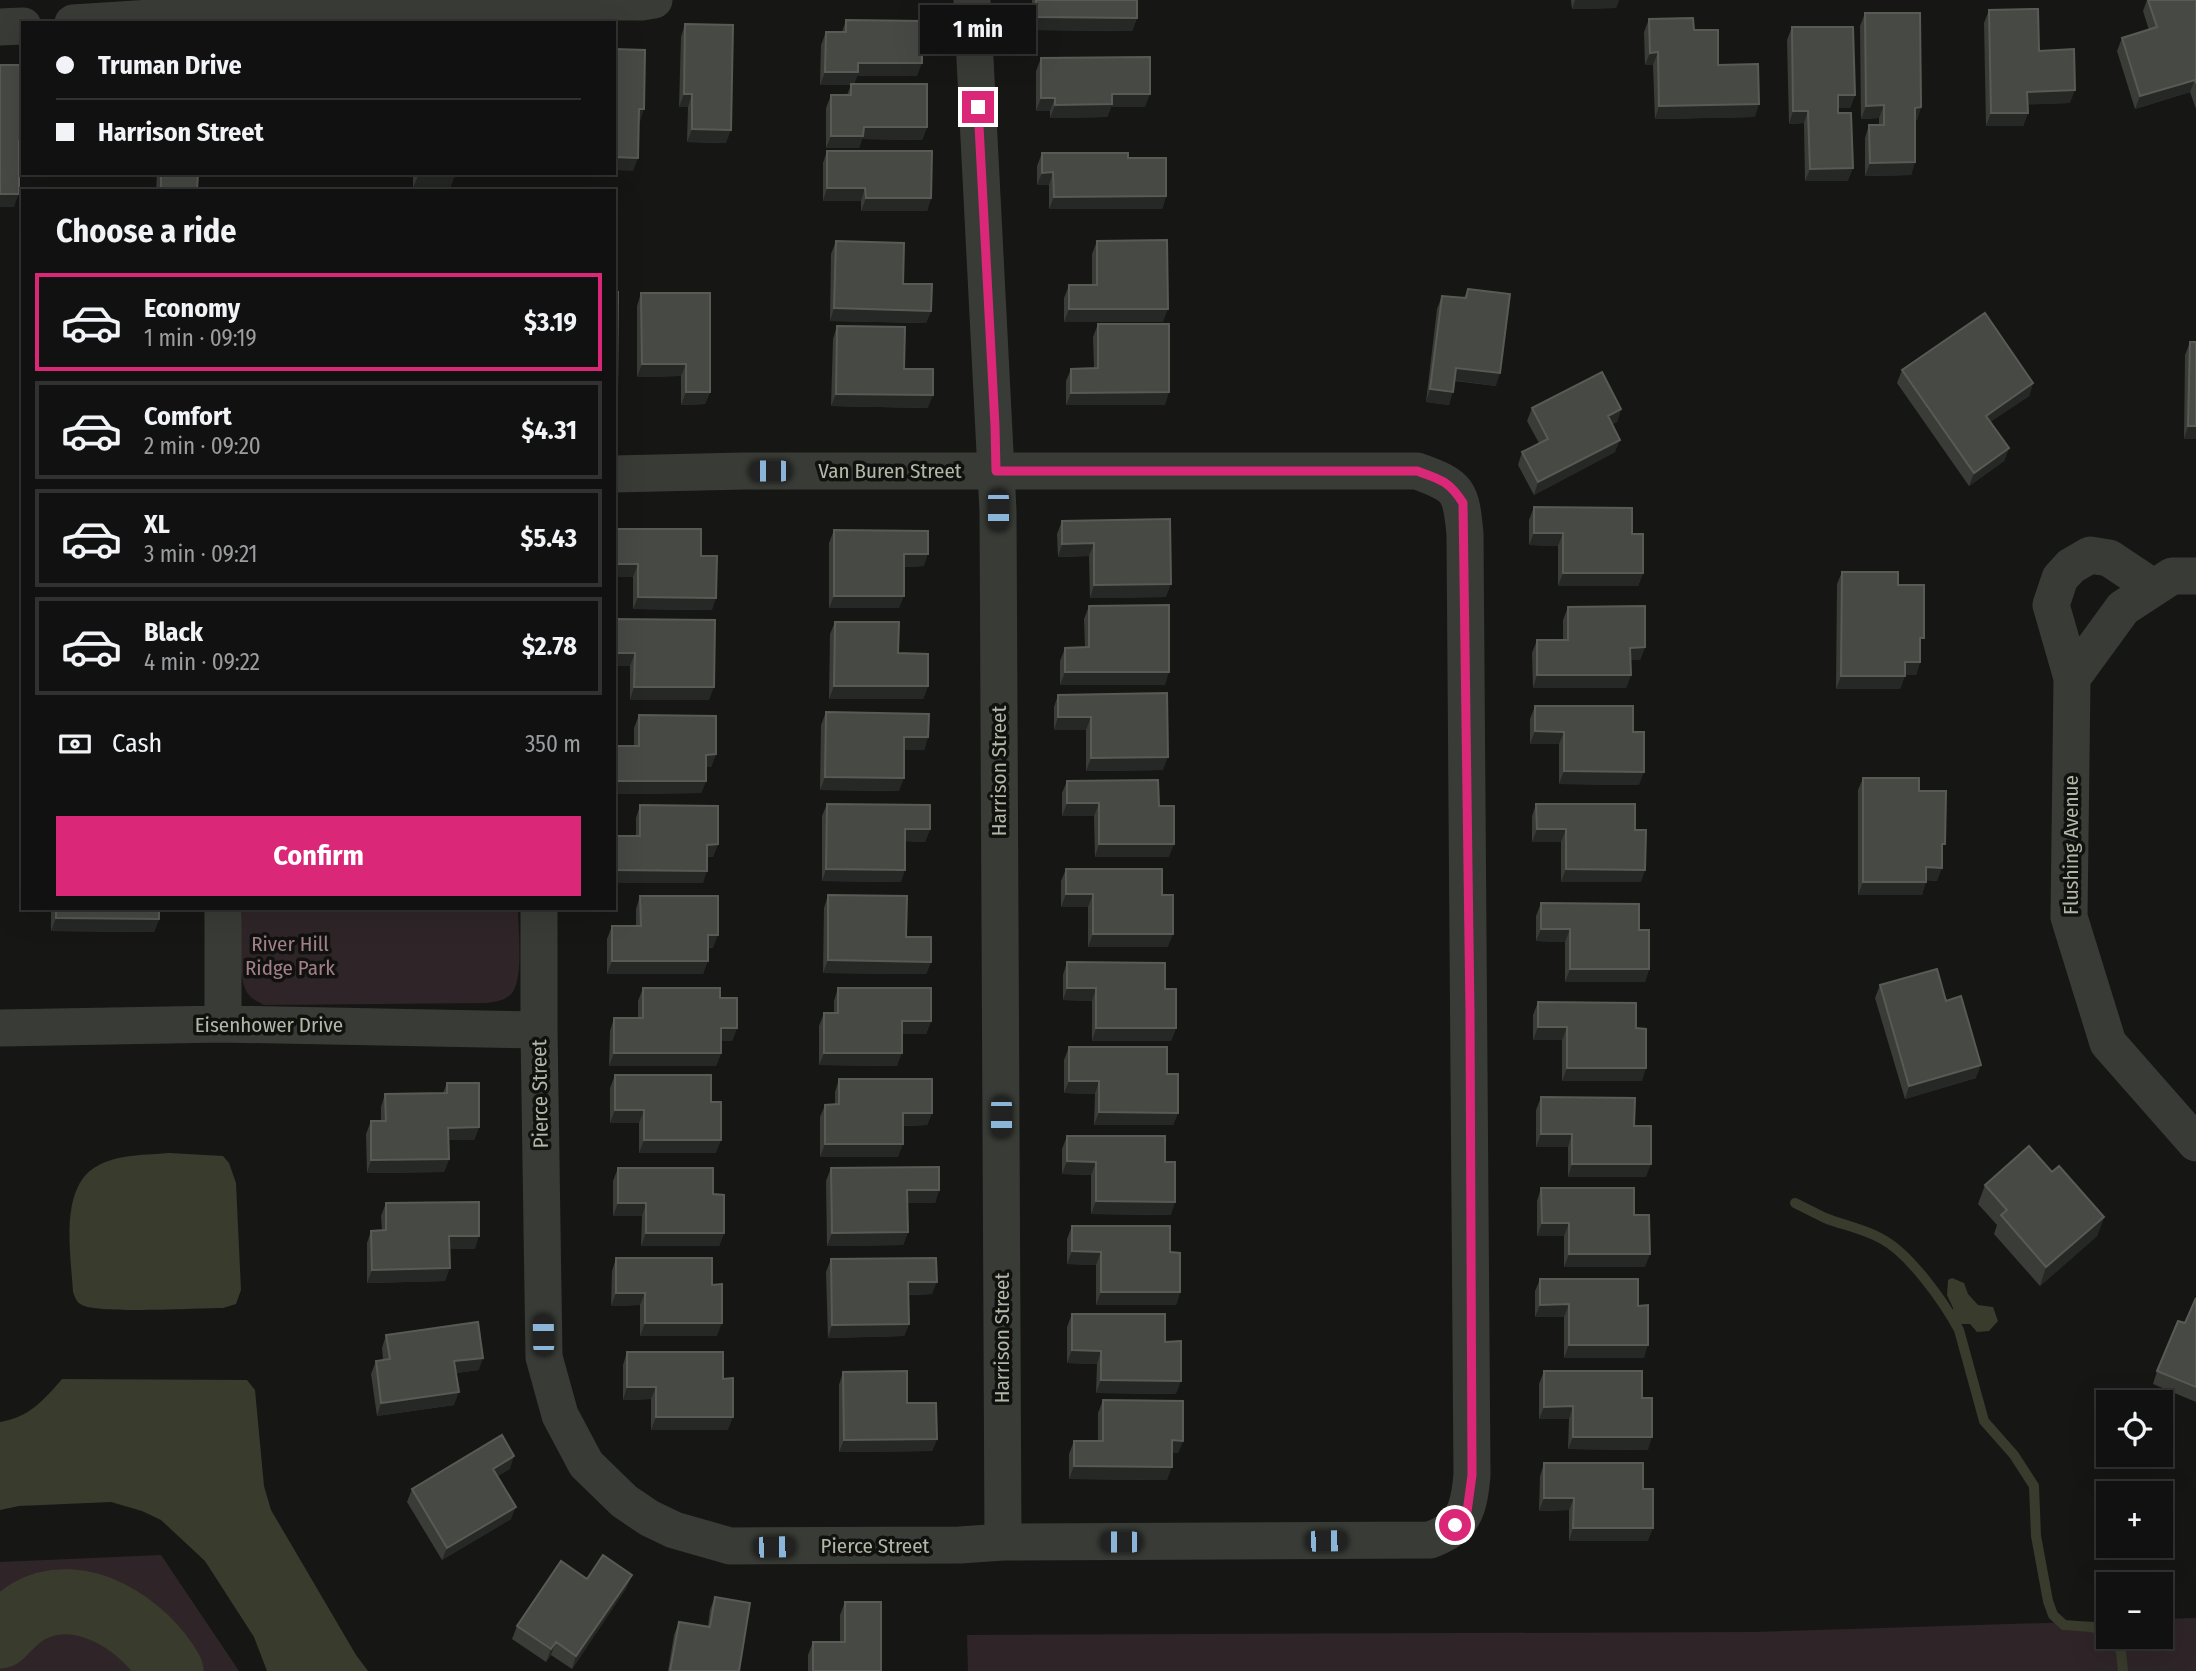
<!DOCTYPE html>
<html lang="en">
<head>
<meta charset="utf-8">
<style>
	:root { --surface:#101110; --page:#191a19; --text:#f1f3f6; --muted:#9c9d9f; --line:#303130; --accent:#db2777 }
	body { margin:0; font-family:"Fira Sans Condensed",sans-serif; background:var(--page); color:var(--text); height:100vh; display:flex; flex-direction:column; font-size:26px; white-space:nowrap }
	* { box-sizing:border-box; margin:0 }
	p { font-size:23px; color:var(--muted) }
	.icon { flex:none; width:38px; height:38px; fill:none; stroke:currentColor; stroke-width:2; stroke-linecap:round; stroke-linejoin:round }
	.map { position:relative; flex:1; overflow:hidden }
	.panel { position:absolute; left:21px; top:189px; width:595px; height:721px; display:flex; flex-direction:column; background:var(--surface); border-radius:0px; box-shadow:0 7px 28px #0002,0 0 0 2px var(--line) }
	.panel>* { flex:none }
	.hud { position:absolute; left:21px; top:21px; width:595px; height:154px; border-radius:0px; box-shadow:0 7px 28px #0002,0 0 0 2px var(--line); display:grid; align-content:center; height:154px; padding:0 35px; background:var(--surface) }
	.buttons { position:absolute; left:2096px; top:1390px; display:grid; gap:14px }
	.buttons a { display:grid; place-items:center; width:77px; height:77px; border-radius:0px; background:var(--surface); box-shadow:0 7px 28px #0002,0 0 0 2px var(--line); font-size:35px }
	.end { position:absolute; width:32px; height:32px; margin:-16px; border:9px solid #db2777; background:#fff; box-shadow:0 0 0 4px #fff }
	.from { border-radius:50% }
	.bubble { position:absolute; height:49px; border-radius:0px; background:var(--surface); box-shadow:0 7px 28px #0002,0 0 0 2px var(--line); font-size:23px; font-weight:700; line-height:49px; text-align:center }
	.car { position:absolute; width:21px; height:42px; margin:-21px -10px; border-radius:9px; box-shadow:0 0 5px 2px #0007; background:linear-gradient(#222 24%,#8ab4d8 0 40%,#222 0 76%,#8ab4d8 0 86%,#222 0) }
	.hud b { display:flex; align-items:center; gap:24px; height:66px; font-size:26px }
	.hud b+b { border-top:2px solid var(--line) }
	.hud i { width:18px; height:18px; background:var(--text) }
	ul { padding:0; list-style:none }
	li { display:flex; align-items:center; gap:21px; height:98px; margin:0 14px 10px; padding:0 21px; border:4px solid var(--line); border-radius:0px }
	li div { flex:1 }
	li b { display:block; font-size:26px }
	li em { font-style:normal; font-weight:700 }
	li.current { border-color:var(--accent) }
	li>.icon { width:63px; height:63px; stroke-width:1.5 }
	h2 { padding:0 35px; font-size:32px; line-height:84px }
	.pay { display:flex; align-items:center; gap:18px; height:77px; padding:0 35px; font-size:26px }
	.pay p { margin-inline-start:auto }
	.button { display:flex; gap:14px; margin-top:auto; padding:14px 35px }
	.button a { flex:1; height:80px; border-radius:0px; background:var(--accent); color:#fff; font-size:28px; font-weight:700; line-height:80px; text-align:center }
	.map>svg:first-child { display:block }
	.green { fill:#2f2528 }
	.water { fill:#393b2c }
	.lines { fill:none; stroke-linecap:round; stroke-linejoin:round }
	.stream { stroke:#393b2c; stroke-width:10 }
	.river { stroke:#393b2c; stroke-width:65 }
	.minor { stroke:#393c36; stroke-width:37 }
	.wall { fill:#3a3c38 }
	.shaded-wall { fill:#262825 }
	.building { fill:#474944; stroke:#585b54; stroke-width:2 }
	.route { stroke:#db2777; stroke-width:9 }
	.labels { text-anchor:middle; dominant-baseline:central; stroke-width:7; stroke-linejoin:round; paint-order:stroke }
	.street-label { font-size:21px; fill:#b2b7a7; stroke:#111210 }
	.park-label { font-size:21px; fill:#a27f89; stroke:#111210 }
</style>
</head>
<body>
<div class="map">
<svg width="2196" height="1671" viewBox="0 0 2196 1671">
	<rect width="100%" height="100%" fill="#161715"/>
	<!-- green -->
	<path class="green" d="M242 908H518C518 927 524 978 512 993 506 1000 496 1002 486 1003L264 1005C260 1002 253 1000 250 996 235 981 241 929 242 908Z
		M161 1555 239 1671H0V1562Z
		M2196 1618V1671H968L967 1635 1755 1632 2109 1621V1636H2161V1619Z"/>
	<!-- water -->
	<path class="water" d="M169 1153 223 1156 229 1163 236 1183 241 1290 236 1304 223 1308C197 1308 99 1314 82 1305 76 1302 75 1297 73 1292 71 1255 58 1185 99 1165 120 1154 146 1155 169 1153Z
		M1952 1278 1964 1283 1968 1294 1978 1305 1993 1307 1998 1321 1989 1331 1977 1332 1970 1324H1961L1953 1314V1308L1947 1295 1948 1280Z
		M62 1379 247 1380 255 1390 264 1486 271 1510 356 1655 368 1671H267L254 1637 205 1561 161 1520 142 1511 111 1502 19 1506 0 1510V1422C28 1418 44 1400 62 1379Z"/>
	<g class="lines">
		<!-- stream -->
		<path class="stream" d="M1795 1203C1805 1208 1815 1213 1825 1218 1843 1225 1864 1229 1882 1239 1910 1254 1944 1302 1959 1330L1984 1421 2014 1455 2034 1486 2036 1536 2048 1601 2053 1615 2064 1625 2092 1627 2109 1634
			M2113 1636 2121 1652 2123 1671"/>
		<!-- river -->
		<path class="river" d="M0 1636C9 1627 18 1617 29 1611 81 1582 146 1626 171 1671"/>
		<!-- minor -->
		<path class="minor" d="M972 0 998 511 1003 1542
			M73 23 416 1 642 2 654 0
			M0 27 23 26
			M2196 576H2172L2123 608 2072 678 2069 917 2108 1043 2196 1143
			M2072 678 2051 605 2060 578 2071 566 2090 555 2109 558 2154 588
			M223 908V1024
			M539 908V1030L544 1357 560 1415 586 1464 624 1501 649 1518 674 1530 730 1546 960 1545 1003 1542 1430 1540C1464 1528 1469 1509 1472 1475L1465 534C1461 490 1459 486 1417 471H744L614 474
			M0 1028 223 1024 539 1030"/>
	</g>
	<!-- wall -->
	<path class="wall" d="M1032 0H1137V18L1132 31 1032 30Z
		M1571 0H1619L1616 8 1572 9Z
		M2147 0H2196V109L2190 92 2135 109 2117 51 2122 38 2149 30 2143 11Z
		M1989 10 2039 51 2070 103 2028 104V113L2023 126H1986L1984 23Z
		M1865 13 1921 107 1917 120H1915V162L1911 175 1865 176V138L1869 125H1879V118L1861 119 1860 26Z
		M1649 19 1718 65 1755 117 1655 119 1653 65H1645L1644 32Z
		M846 20 917 76H857L854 84 927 127 922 140 862 139 859 148H826V108L831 95H847L851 85H820L821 45 826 32H842Z
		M685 24 726 143 687 142 688 107H679L681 37Z
		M1792 27 1855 95 1850 108H1838L1848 181H1805L1804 123 1789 124 1787 40Z
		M1041 58 1145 107H1111L1107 117 1050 118V111H1036V71Z
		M827 151 931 198 927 211H861V201H823V163Z
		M1042 153 1128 158 1166 196 1162 209H1049V185H1037V166Z
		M157 173H198L197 191H156Z
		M413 173H455L450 188H413Z
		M836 241 903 284 931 311 926 323 830 321 831 254Z
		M1097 241 1163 322H1064V298L1069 285H1092V254Z
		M1468 289 1496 386 1455 381 1449 405 1426 402 1437 309 1442 296 1464 298Z
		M641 293 710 392 705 404 681 405V376L637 377V306Z
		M1098 324 1165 405H1066V381L1071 369 1094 368 1093 337Z
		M837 326 904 369 928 408 831 406 833 339Z
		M2190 342 2196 439H2184L2185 355Z
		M1902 370 2033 383 2029 396 1990 422 2009 448 2004 461 1969 486 1897 383Z
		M1532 408 1621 409 1617 422 1612 424 1615 452 1534 495 1518 465 1522 452 1539 443 1527 421Z
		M1534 507 1632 534 1643 573 1638 586H1558V546L1529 545V520Z
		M1062 521 1166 597 1090 598 1089 556 1058 557 1057 534Z
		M614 529 701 556 712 610 633 609V577Z
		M834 530 924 566 904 567 899 608H829V543Z
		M1842 572 1898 585 1920 648V662L1916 675H1905L1900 689H1836L1837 584Z
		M1089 606 1165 685H1060V661L1065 648 1085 647 1084 619Z
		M1568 607 1645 647 1640 660H1630L1631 675 1626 688H1533L1532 653 1537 640H1563V620Z
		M614 619 709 700H630V666H614Z
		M835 622 898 653 928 686 923 699H829L830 634Z
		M1058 695 1163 770 1086 771V730H1054V707Z
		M1535 706 1633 732 1639 785 1559 784V744H1530V719Z
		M826 712 928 737 924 750H904L899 791 820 790 821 725Z
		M639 715 716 754 711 767H706V781L701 793 614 794V746H634V728Z
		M1863 778 1919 791 1942 854 1937 881 1926 880 1922 895H1858V790Z
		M1067 781 1159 806 1169 857H1095L1094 816H1062V793Z
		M827 804 930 829 925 842 905 841 901 882 822 881V816Z
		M1536 804 1635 830 1641 882H1561V842H1532V816Z
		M640 805 718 844 713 857H707L703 883H614V836H636V818Z
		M1066 869 1162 895 1168 947H1088V907H1061V881Z
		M828 895 906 937 931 962 926 974 823 973 824 908Z
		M640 896 713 948H708L703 974H607V939L612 926H636V909Z
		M1541 903 1639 930 1649 969 1645 982H1565V942L1536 941V916Z
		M51 908H159V919L154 932 51 931Z
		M1067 962 1165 989 1176 1028 1171 1041H1092V1001L1063 1000V975Z
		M1880 985 1946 1001 1976 1078 1905 1099 1875 998Z
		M643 988 720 998 737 1028 732 1041H721V1053L716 1066H609L610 1031 614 1018H638V1001Z
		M838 988 931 1021 926 1034H902L897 1066 819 1065V1026L824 1013H834V1001Z
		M1538 1002 1636 1028 1642 1081H1562V1040H1533V1015Z
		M1069 1047 1167 1074 1178 1113 1173 1125H1094L1095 1094 1064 1093V1060Z
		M615 1075 711 1102 716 1153H639V1123H610V1088Z
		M839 1079 932 1113 927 1125 903 1126 898 1157H820V1117L825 1105H835V1092Z
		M447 1083 479 1127 474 1140H449V1159L444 1172 367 1173 366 1134 371 1121H381V1107L385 1094 443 1093Z
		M1541 1097 1634 1126 1646 1177H1568V1147H1536V1110Z
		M1067 1136 1165 1162 1171 1215 1091 1214V1175L1062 1174V1149Z
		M618 1168 713 1194 724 1233 719 1246H641L642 1216H613V1181Z
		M831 1168 939 1190 935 1203H908V1232L903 1245 827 1246 826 1181Z
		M2052 1172 2104 1217 2097 1236 2040 1286 1994 1234 1997 1225 1978 1204 1985 1185Z
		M1541 1188 1634 1215 1645 1267H1564V1236H1537V1201Z
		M386 1203 475 1249H449L445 1281 367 1283V1243L371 1231 382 1230 381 1216Z
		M1072 1226 1170 1252 1180 1292 1176 1305H1096V1265L1067 1264V1239Z
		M616 1258 712 1285 717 1336H640V1305L611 1306 612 1271Z
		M831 1259 932 1294 909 1295V1324L904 1336 828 1338 826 1272Z
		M1540 1279 1638 1306 1644 1358H1564V1317H1535V1291Z
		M2196 1298V1402L2153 1384 2157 1371 2185 1323Z
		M1072 1314 1165 1342 1176 1394 1096 1393 1097 1364 1067 1363V1327Z
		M386 1335 479 1370 456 1373 454 1405 377 1416 371 1374 376 1361 383 1360 382 1348Z
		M627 1352 728 1430H651V1399L623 1400V1365Z
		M1544 1371 1642 1398 1648 1450 1568 1449 1569 1419H1539V1384Z
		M843 1372 907 1403 937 1439 932 1451 839 1452V1385Z
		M1103 1400 1183 1441 1178 1453H1172L1167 1480 1069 1479V1454L1074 1441H1098V1413Z
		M1544 1463 1643 1489 1648 1541H1569V1510L1539 1511 1540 1476Z
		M510 1469 497 1476 511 1519 442 1560 407 1502 412 1489Z
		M587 1579 627 1587 572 1669 551 1655 546 1662 512 1639 517 1626Z
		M715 1597 739 1671H668L674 1635 679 1622 708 1626 710 1610Z
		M845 1602 881 1671H808V1655L813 1642H840V1615Z"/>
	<!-- shaded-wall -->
	<path class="shaded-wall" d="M1575 0H1619L1616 8 1572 9Z
		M1036 17 1137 18 1132 31 1032 30Z
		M1658 52 1653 65H1645L1650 53Z
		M858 63H922L917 76H857L854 85H820L825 72Z
		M2195 80 2190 92 2135 109 2140 96Z
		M2075 90 2070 103 2023 105 2027 92Z
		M684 94H692L688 107H679Z
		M1112 94H1150L1145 107H1111L1107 117 1050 118 1055 105Z
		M1838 95H1855L1850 108H1833Z
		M1041 98H1055L1050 111H1036Z
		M1759 104 1755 117 1655 119 1659 106Z
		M1884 105 1879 118 1861 119 1866 106Z
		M1921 107 1917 120 1910 121 1915 108Z
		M639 109H644L640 122H634Z
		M1793 111H1808L1804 123 1789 124Z
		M1991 113H2028L2023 126H1986Z
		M864 127H927L922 140 862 139 859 148H826L831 136Z
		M692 129 731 130 726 143 687 142Z
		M19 141H23L22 154H14Z
		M614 157 638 158 633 171 614 170Z
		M1915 162 1911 175 1865 176 1870 163Z
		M1853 168 1848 181H1805L1810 169Z
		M1053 172 1049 185H1037L1042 173Z
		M38 173H68L67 177 37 176Z
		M418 176H455L450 188H413Z
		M827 188H865L861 201H823Z
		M0 194H19L14 207H0Z
		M1166 196 1162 209H1049L1054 197Z
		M866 198H931L927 211H861Z
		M834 308 931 311 926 323 830 321Z
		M1069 309H1168L1163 322H1064Z
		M642 364H686L681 376 637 377Z
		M1456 368 1500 373 1496 386 1452 380Z
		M2033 383 2029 396 1981 428 1986 416Z
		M1430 389 1453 392 1449 405 1426 402Z
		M686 392H710L705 404 681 405Z
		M1169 392 1165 405H1066L1071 393Z
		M836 394 933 395 928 408 831 406Z
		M1621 409 1617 422 1603 429 1608 416Z
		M2188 426H2196V439H2184Z
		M1620 440 1615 452 1534 495 1538 482Z
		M2009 448 2004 461 1969 486 1974 473Z
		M1534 533H1563L1558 546 1529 545Z
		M1094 543 1089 556 1058 557 1062 544Z
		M904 554H928L924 566 900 567Z
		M614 564H638L633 577H614Z
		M1563 573H1643L1638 586H1558Z
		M1171 584 1166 597 1090 598 1094 585Z
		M834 596H904L899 608H829Z
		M638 597 716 598 712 610 633 609Z
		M1645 647 1640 660H1626L1630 648Z
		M614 653H635L630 666H614Z
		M1905 662H1920L1916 675H1900Z
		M1065 672H1169L1165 685H1060Z
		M1537 675H1631L1626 688H1533Z
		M1841 676H1905L1900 689H1836Z
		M834 686H928L923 699H829Z
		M634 687H714L709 700H630Z
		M1058 717H1091L1086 730H1054Z
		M1535 731 1564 732 1559 744H1530Z
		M904 737H928L924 750H899Z
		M716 754 711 767H701L706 755Z
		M1168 757 1163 770 1086 771 1091 758Z
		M1564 771 1644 772 1639 785 1559 784Z
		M825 777 904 778 899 791 820 790Z
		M614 781H706L701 793 614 794Z
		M1067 803H1099L1094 816H1062Z
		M905 829H930L925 842 901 841Z
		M1537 829H1566L1561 842H1532Z
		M718 844 713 857H703L707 845Z
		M1099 844H1174L1169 857H1095Z
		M1926 867 1942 868 1937 881 1922 880Z
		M826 869 905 870 901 882 822 881Z
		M1566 869 1645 870 1641 882H1561Z
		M614 870 707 871 703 883H614Z
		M1863 882H1926L1922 895H1858Z
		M1066 894H1093L1088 907H1061Z
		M56 918 159 919 154 932 51 931Z
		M1541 929H1570L1565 942 1536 941Z
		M1093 934H1173L1168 947H1088Z
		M708 935H718L713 948 703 947Z
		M828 960 931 962 926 974 823 973Z
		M612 961H708L703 974H607Z
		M1570 969H1649L1645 982H1565Z
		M1067 988H1096L1092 1001 1063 1000Z
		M902 1021H931L926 1034H898Z
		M1538 1027H1567L1562 1040H1533Z
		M721 1028H737L732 1041H716Z
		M1096 1028H1176L1171 1041H1092Z
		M614 1053H721L716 1066H609Z
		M824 1053H902L897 1066 819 1065Z
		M1981 1065 1976 1078 1905 1099 1909 1086Z
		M1567 1068H1646L1642 1081H1562Z
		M1069 1081H1099L1095 1094 1064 1093Z
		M615 1110H644L639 1123H610Z
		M1099 1112 1178 1113 1173 1125H1094Z
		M903 1113H932L927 1125 898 1126Z
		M479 1127 474 1140H444L448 1128Z
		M1541 1134H1572L1568 1147H1536Z
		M644 1140H721L716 1153H639Z
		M825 1144H903L898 1157H820Z
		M449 1159 444 1172 367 1173 371 1160Z
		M1067 1161 1096 1162 1091 1175 1062 1174Z
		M1572 1164H1651L1646 1177H1568Z
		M907 1190H939L935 1203H903Z
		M1096 1201 1175 1202 1171 1215 1091 1214Z
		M618 1203H646L642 1216H613Z
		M2104 1217 2097 1236 2040 1286 2046 1267Z
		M1542 1223H1569L1564 1236H1537Z
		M908 1232 903 1245 827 1246 832 1233Z
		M646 1233H724L719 1246H641Z
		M449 1236H479L475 1249H444Z
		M1072 1251 1101 1252 1096 1265 1067 1264Z
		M1569 1254H1650L1645 1267H1564Z
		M450 1268 445 1281 367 1283 372 1270Z
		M908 1282H937L932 1294 904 1295Z
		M1101 1292H1180L1176 1305H1096Z
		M616 1293H645L640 1305 611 1306Z
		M1569 1304 1564 1317H1535L1540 1305Z
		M645 1323H722L717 1336H640Z
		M909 1324 904 1336 828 1338 832 1325Z
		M1569 1345H1648L1644 1358H1564Z
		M1072 1350 1101 1351 1097 1364 1067 1363Z
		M483 1358 479 1370 449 1374 454 1361Z
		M1101 1380 1181 1381 1176 1394 1096 1393Z
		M627 1387H656L651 1399 623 1400Z
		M459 1392 454 1405 377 1416 381 1403Z
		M1573 1406 1569 1419H1539L1544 1407Z
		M656 1417H733L728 1430H651Z
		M1573 1437H1652L1648 1450 1568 1449Z
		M937 1439 932 1451 839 1452 844 1440Z
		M1172 1440 1183 1441 1178 1453H1167Z
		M514 1456 510 1469 488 1482 493 1469Z
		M1074 1466 1172 1467 1167 1480 1069 1479Z
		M1544 1498H1574L1569 1510 1539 1511Z
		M516 1507 511 1519 442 1560 447 1548Z
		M1573 1528H1653L1648 1541H1569Z
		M632 1575 627 1587 572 1669 576 1656Z
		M556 1642 551 1655 546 1662 551 1649Z"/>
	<!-- building -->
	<path class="building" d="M1036 0H1137V18L1036 17Z
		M2148 0H2196V83L2195 80 2140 96 2122 38 2157 27Z
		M2038 9 2039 51 2074 49 2075 90 2027 92 2028 113H1991L1989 10Z
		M1865 13H1920L1921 107 1915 108V162L1870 163 1869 125H1884V105L1866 106Z
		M1693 18 1694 30H1718V65L1758 64 1759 104 1659 106 1658 52 1650 53 1649 19Z
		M846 20 922 21V63H858V72H825L826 32H846Z
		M685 24 733 25 731 130 692 129V94H684Z
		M1792 27H1853L1855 95H1838V113H1851L1853 168 1810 169 1808 111H1793Z
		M614 49 645 50 644 109H639L638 158 614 157Z
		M1150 57V94H1112V104L1055 105V98H1041V58Z
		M0 65H23V141H19V194H0Z
		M851 84H927V127H864L863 136H831V95H851Z
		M827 151H932L931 198H866L865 188H827Z
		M1042 153H1128V158H1166V196L1054 197 1053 172 1042 173Z
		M161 173H198L197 191H161Z
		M418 173H455V176H418Z
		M1167 240 1168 309H1069V285H1097V241Z
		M836 241 904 243 903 284H932L931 311 834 308Z
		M1468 289 1510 294 1500 373 1456 368 1453 392 1430 389 1442 296 1466 298Z
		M614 292H618L617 391H614Z
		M641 293H710V392H686V364H642Z
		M1985 313 2033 383 1986 416 2009 448 1974 473 1902 370Z
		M1098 324H1169V392L1071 393V369L1098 368Z
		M837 326 905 327 904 369H933V395L836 394Z
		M2190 342H2196V426H2188Z
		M1602 372 1621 409 1608 416 1620 440 1538 482 1522 452 1548 439 1532 408Z
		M1534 507 1632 508V534H1643V573H1563V533H1534Z
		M1170 519 1171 584 1094 585V543L1062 544V521Z
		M614 529H701V556H717L716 598 638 597V564H614Z
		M834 530 928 531V554H904V596H834Z
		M1842 572H1898V585H1924V638H1920V662H1905V676H1841Z
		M1169 605V672H1065V648L1089 647V606Z
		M1645 606V647L1630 648 1631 675H1537V640H1568V607Z
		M614 619 715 620 714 687H634L635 653H614Z
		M835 622H899L898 653 928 654V686H834Z
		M1167 693 1168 757 1091 758V717H1058V695Z
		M1535 706H1633V732H1644V772L1564 771V732L1535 731Z
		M826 712 929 714 928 737H904V778L825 777Z
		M639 715 716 716V754L706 755V781H614V746H639Z
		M1863 778H1919V791H1946L1945 844H1942V868L1926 867V882H1863Z
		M1158 780 1159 806H1174V844H1099V803H1067V781Z
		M827 804 930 805V829H905V870L826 869Z
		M1536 804H1635V830H1646L1645 870 1566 869V829H1537Z
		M640 805 718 806V844L707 845V871L614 870V836H640Z
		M1066 869H1162V895H1173V934H1093V894H1066Z
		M828 895 907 896 906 937H931V962L828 960Z
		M640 896H718V935H708V961H612V926H641Z
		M1541 903 1639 904V930H1649V969H1570V929H1541Z
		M56 908H159V919L56 918Z
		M1067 962 1165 963V989H1176V1028H1096V988H1067Z
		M1937 969 1946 1001 1961 996 1981 1065 1909 1086 1880 985Z
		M643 988H720V998H737V1028H721V1053H614V1018H643Z
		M838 988H931V1021H902V1053H824V1013H838Z
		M1538 1002 1636 1003V1028L1646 1029V1068H1567V1027H1538Z
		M1069 1047H1167V1074H1178V1113L1099 1112V1081H1069Z
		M615 1075H711V1102H721V1140H644V1110H615Z
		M839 1079H932V1113H903V1144H825V1105L839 1104Z
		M447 1083H479V1127L448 1128 449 1159 371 1160V1121H386L385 1094 447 1093Z
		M1541 1097 1635 1098 1634 1126H1651V1164H1572V1134H1541Z
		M1067 1136H1165V1162H1175V1202L1096 1201V1162L1067 1161Z
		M2029 1146 2052 1172 2059 1166 2104 1217 2046 1267 2001 1215 2007 1210 1985 1185Z
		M939 1167V1190H907L908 1232 832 1233 831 1168Z
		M618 1168H713V1194L724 1195V1233H646V1203H618Z
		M1541 1188H1634V1215H1649L1650 1254H1569V1223H1542Z
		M479 1202V1236H449L450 1268 372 1270 371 1231 386 1230V1203Z
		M1072 1226H1170V1252L1180 1253V1292H1101V1252L1072 1251Z
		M616 1258H712V1285L722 1284V1323H645V1293H616Z
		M936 1258 937 1282H908L909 1324 832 1325 831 1259Z
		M1540 1279H1638V1306L1648 1305V1345H1569V1304L1540 1305Z
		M2196 1298V1387L2157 1371 2178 1321 2185 1323Z
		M1072 1314H1165V1342L1181 1341V1381L1101 1380V1351L1072 1350Z
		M478 1322 483 1358 454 1361 459 1392 381 1403 376 1361 390 1359 386 1335Z
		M627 1352H723V1379L733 1378V1417H656V1387H627Z
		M907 1371V1403H936L937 1439 844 1440 843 1372Z
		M1544 1371H1642V1398H1652V1437H1573V1406L1544 1407Z
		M1103 1400 1183 1401V1441L1172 1440V1467L1074 1466V1441H1103Z
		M502 1435 514 1456 493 1469 516 1507 447 1548 412 1489Z
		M1544 1463H1643V1489H1653V1528H1573L1574 1498H1544Z
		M603 1555 632 1575 576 1656 556 1642 551 1649 517 1626 561 1561 587 1579Z
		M715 1597 750 1603 739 1671H670L679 1622 710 1627Z
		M845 1602H881V1671H813V1642H845Z"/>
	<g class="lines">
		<!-- route -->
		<path class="route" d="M978 107 995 426 996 471H1417C1440 479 1449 481 1463 503L1470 1013 1472 1475 1467 1512 1455 1525"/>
	</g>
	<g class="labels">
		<!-- street labels -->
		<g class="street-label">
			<text x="890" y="471">Van Buren Street</text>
			<text transform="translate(999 771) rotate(-90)">Harrison Street</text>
			<text transform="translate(2071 845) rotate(-90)">Flushing Avenue</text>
			<text x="269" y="1025">Eisenhower Drive</text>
			<text transform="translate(540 1094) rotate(-91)">Pierce Street</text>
			<text transform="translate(1002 1338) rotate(-90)">Harrison Street</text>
			<text x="875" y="1546">Pierce Street</text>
		</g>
		<!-- park labels -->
		<g class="park-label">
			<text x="290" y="944">River Hill<tspan x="290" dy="24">Ridge Park</tspan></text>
		</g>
	</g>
</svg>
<div class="buttons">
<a><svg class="icon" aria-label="locate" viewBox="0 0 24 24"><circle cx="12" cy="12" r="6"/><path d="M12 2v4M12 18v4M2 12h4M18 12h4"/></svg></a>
<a>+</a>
<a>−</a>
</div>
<i class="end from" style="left:1455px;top:1525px"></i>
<i class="end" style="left:978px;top:107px"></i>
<div class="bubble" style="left:920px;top:5px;width:116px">1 min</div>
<i class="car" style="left:770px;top:471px;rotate:270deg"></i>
<i class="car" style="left:998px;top:510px;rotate:180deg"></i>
<i class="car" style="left:1001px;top:1117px;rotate:180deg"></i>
<i class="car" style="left:543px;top:1335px;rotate:359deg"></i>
<i class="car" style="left:1326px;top:1541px;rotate:89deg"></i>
<i class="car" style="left:1121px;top:1542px;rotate:270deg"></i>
<i class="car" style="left:774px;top:1547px;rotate:89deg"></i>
<div class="hud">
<b><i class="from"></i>Truman Drive</b>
<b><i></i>Harrison Street</b>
</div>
<section class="panel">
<h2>Choose a ride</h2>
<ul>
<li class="current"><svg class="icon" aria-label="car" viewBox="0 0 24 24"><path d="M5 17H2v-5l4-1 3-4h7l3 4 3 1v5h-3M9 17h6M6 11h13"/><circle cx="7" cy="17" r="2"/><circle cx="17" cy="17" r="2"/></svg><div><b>Economy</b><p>1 min · 09:19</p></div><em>$3.19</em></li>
<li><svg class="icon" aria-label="car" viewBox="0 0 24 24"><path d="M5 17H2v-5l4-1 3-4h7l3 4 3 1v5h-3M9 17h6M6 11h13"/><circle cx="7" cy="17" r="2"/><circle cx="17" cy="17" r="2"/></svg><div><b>Comfort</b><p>2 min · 09:20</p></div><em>$4.31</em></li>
<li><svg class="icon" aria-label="car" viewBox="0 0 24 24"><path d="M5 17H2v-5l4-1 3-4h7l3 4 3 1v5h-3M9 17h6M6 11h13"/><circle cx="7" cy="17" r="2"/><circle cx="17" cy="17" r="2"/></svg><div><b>XL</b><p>3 min · 09:21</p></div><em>$5.43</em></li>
<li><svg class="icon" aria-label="car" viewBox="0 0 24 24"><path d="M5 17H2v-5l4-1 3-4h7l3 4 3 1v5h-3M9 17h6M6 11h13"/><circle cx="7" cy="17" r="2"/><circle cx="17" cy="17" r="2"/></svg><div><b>Black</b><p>4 min · 09:22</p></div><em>$2.78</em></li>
</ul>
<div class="pay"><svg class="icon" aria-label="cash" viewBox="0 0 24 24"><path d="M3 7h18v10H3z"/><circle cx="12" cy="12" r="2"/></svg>Cash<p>350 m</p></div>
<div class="button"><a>Confirm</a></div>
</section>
</div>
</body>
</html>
